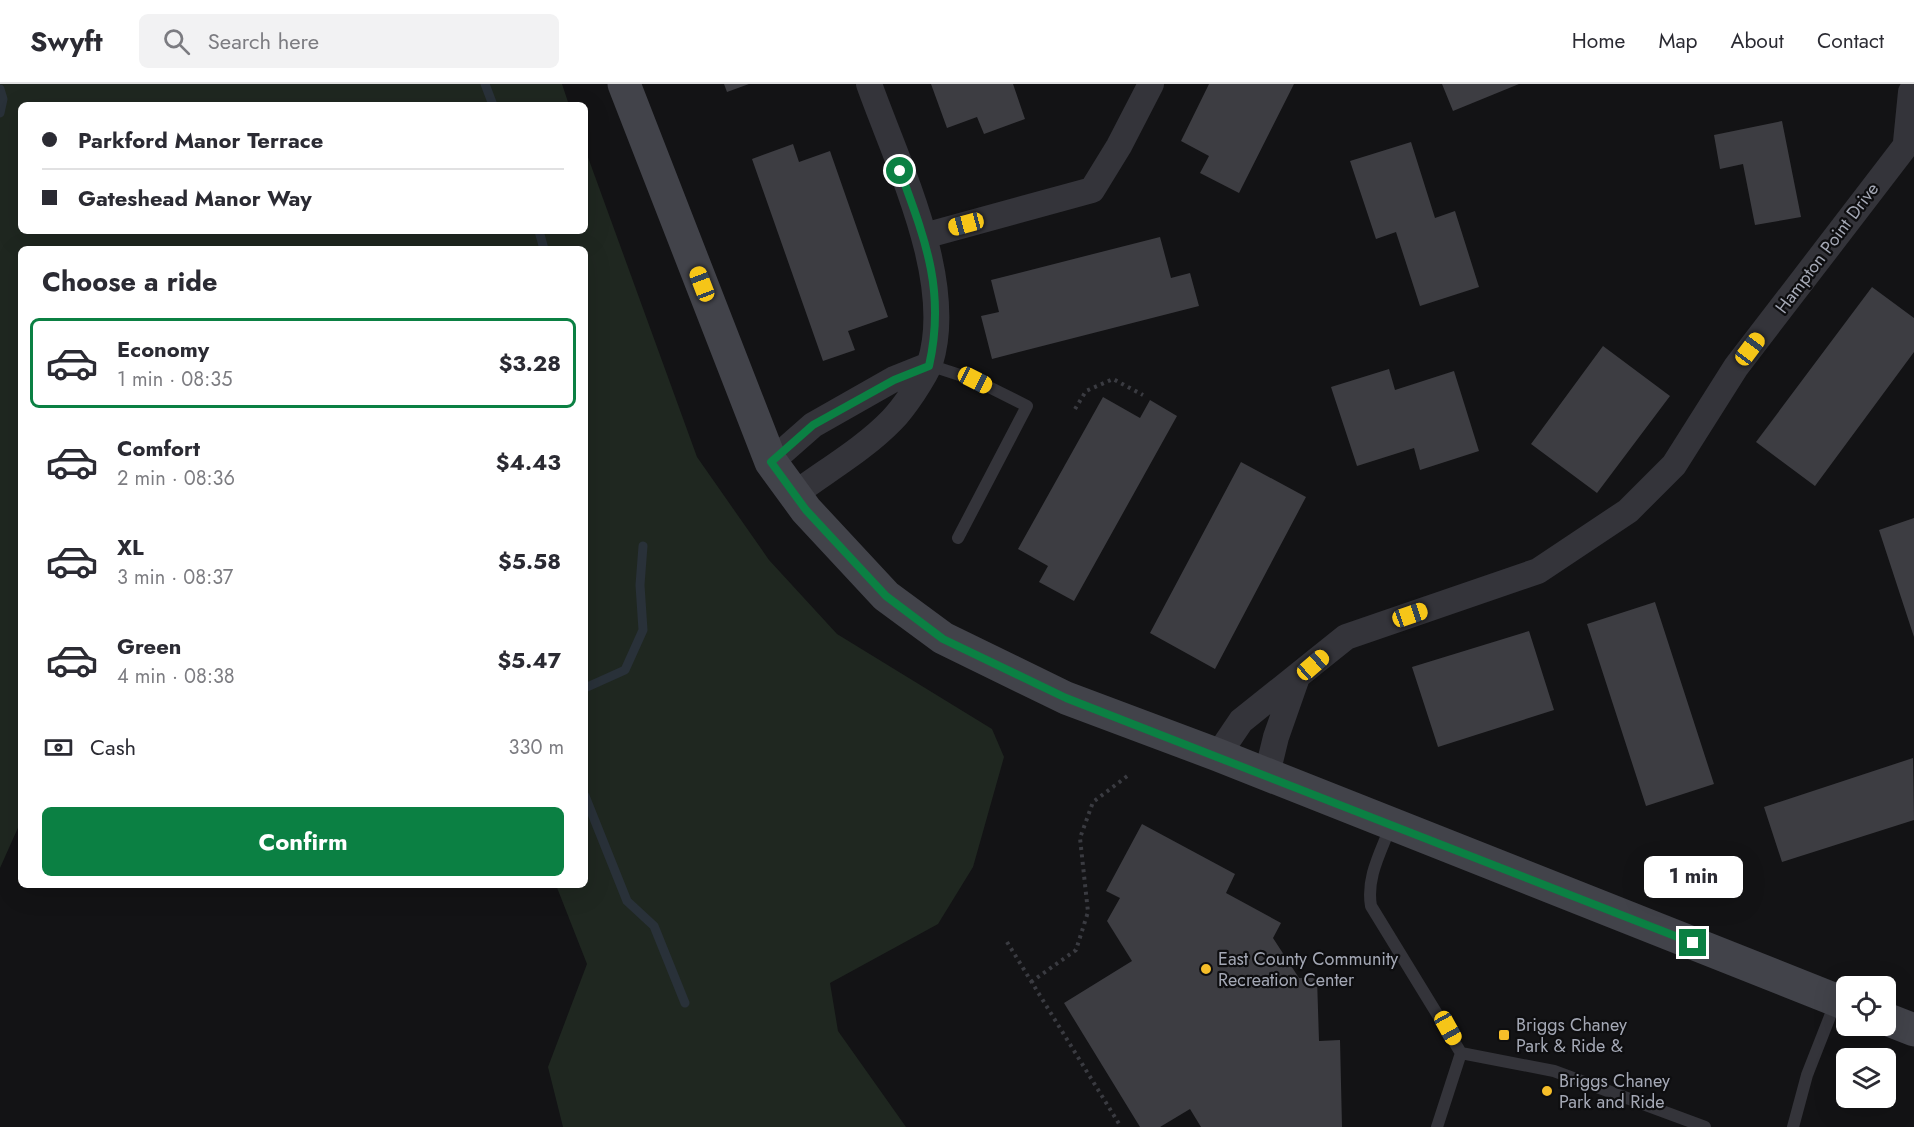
<!DOCTYPE html>
<html lang="en">
<head>
<meta charset="utf-8">
<style>
	:root { --surface:#fff; --page:#f2f2f3; --text:#2b2b33; --muted:#7c7c81; --line:#e1e1e2; --accent:#0b8043 }
	body { margin:0; font-family:Jost,sans-serif; background:var(--page); color:var(--text); height:100vh; display:flex; flex-direction:column; font-size:22px; white-space:nowrap }
	* { box-sizing:border-box; margin:0 }
	p { font-size:20px; color:var(--muted) }
	.icon { flex:none; width:33px; height:33px; fill:none; stroke:currentColor; stroke-width:2; stroke-linecap:round; stroke-linejoin:round }
	.map { position:relative; flex:1; overflow:hidden }
	.panel { position:absolute; left:18px; top:162px; width:570px; height:642px; display:flex; flex-direction:column; background:var(--surface); border-radius:9px; box-shadow:0 6px 24px #0002 }
	.panel>* { flex:none }
	.banner { position:absolute; left:18px; top:18px; width:570px; height:132px; border-radius:9px; box-shadow:0 6px 24px #0002; display:grid; align-content:center; height:132px; padding:0 24px; background:var(--surface) }
	.controls { position:absolute; left:1836px; top:892px; display:grid; gap:12px }
	.controls a { display:grid; place-items:center; width:60px; height:60px; border-radius:9px; background:var(--surface); box-shadow:0 6px 24px #0002; font-size:30px }
	.end { position:absolute; width:27px; height:27px; margin:-14px; border:8px solid #0b8043; background:#fff; box-shadow:0 0 0 3px #fff }
	.from { border-radius:50% }
	.bubble { position:absolute; height:42px; border-radius:9px; background:var(--surface); box-shadow:0 6px 24px #0002; font-size:20px; font-weight:700; line-height:42px; text-align:center }
	.car { position:absolute; width:18px; height:36px; margin:-18px -9px; border-radius:8px; box-shadow:0 0 4px 2px #0007; background:linear-gradient(#f5c518 24%,#345 0 40%,#f5c518 0 76%,#345 0 86%,#f5c518 0) }
	.banner b { display:flex; align-items:center; gap:21px; height:57px; font-size:22px }
	.banner b+b { border-top:2px solid var(--line) }
	.banner i { width:15px; height:15px; background:var(--text) }
	ul { padding:0; list-style:none }
	li { display:flex; align-items:center; gap:18px; height:90px; margin:0 12px 9px; padding:0 12px; border:3px solid transparent; border-radius:9px }
	li div { flex:1 }
	li b { display:block; font-size:22px }
	li em { font-style:normal; font-weight:700 }
	li.selected { border-color:var(--accent) }
	li>.icon { width:54px; height:54px; stroke-width:1.5 }
	h2 { padding:0 24px; font-size:27px; line-height:72px }
	.pay { display:flex; align-items:center; gap:15px; height:66px; padding:0 24px; font-size:22px }
	.pay p { margin-inline-start:auto }
	.primary-button { display:flex; gap:12px; margin-top:auto; padding:12px 24px }
	.primary-button a { flex:1; height:69px; border-radius:9px; background:var(--accent); color:#fff; font-size:24px; font-weight:700; line-height:69px; text-align:center }
	header { display:flex; align-items:center; gap:36px; box-sizing:border-box; height:84px; padding:0 30px; background:var(--surface); border-bottom:2px solid var(--line) }
	header strong { font-size:28px }
	nav { display:flex; gap:33px; margin-inline-start:auto; font-size:21px }
	.search { width:420px; height:54px; background:var(--page); display:flex; align-items:center; gap:15px; box-sizing:border-box; padding:0 21px; border-radius:9px; color:var(--muted); font-size:22px }
	.map>svg:first-child { display:block }
	.green { fill:#1f2720 }
	.lines { fill:none; stroke-linecap:round; stroke-linejoin:round }
	.stream { stroke:#293139; stroke-width:9 }
	.building { fill:#3d3d42 }
	.path { stroke:#3a3b41; stroke-width:4; stroke-dasharray:3 4.5; stroke-linecap:butt }
	.lane { stroke:#34343a; stroke-width:12 }
	.street { stroke:#34343a; stroke-width:26 }
	.secondary { stroke:#42434a; stroke-width:33 }
	.route { stroke:#0b8043; stroke-width:8 }
	.poi-dot { fill:#f6be29; stroke:#0e0e10; stroke-width:2 }
	.labels { text-anchor:middle; dominant-baseline:central; stroke-width:4.5; stroke-linejoin:round; paint-order:stroke }
	.street-label { font-size:18px; fill:#a4a8b5; stroke:#0e0e10 }
	.poi-label { font-size:18px; fill:#a4a8b5; stroke:#0e0e10; text-anchor:start }
</style>
</head>
<body>
<header>
<strong>Swyft</strong>
<div class="search"><svg class="icon" aria-label="search" viewBox="0 0 24 24"><circle cx="10" cy="10" r="6"/><path d="M15 15l6 6"/></svg>Search here</div>
<nav><a>Home</a><a>Map</a><a>About</a><a>Contact</a></nav>
</header>
<div class="map">
<svg width="1914" height="1043" viewBox="0 0 1914 1043">
	<rect width="100%" height="100%" fill="#131315"/>
	<!-- green -->
	<path class="green" d="M0 0H562L569 21H21V147H585V65L697 373 769 476 837 550 992 645 1004 673 973 783 938 840 830 899 838 947 906 1043H563L548 983 587 880 556 801H585V165H21V737L0 784Z"/>
	<g class="lines">
		<!-- stream -->
		<path class="stream" d="M485 0 493 21
			M0 5 3 15 0 29
			M539 147 544 165
			M585 604 625 586 643 546 640 501 643 462
			M585 712 627 817 654 842 685 919"/>
	</g>
	<!-- building -->
	<path class="building" d="M724 0H749L727 8Z
		M931 0H1013L1025 35 984 50 977 33 947 44Z
		M1209 0H1294L1239 109 1200 89 1209 72 1181 57Z
		M1442 0H1519L1453 27Z
		M1782 37 1801 133 1755 141 1743 80 1720 85 1714 51Z
		M1411 58 1435 134 1455 127 1479 203 1420 222 1396 148 1376 155 1350 77Z
		M793 60 799 78 830 67 888 233 848 247 855 266 823 277 752 75Z
		M1160 153 1171 194 1190 189 1199 222 992 275 981 232 999 228 991 196Z
		M1872 203 1914 234V268L1815 402 1756 358Z
		M1603 262 1670 312 1597 409 1531 360Z
		M1389 285 1395 306 1454 287 1479 367 1420 386 1414 364 1357 382 1331 303Z
		M1103 313 1140 334 1150 316 1177 332 1074 517 1039 498 1048 482 1018 465Z
		M1241 378 1306 413 1215 585 1150 549Z
		M1914 434V553L1879 446Z
		M1655 518 1714 700 1646 722 1587 540Z
		M1529 547 1554 626 1438 663 1412 583Z
		M1913 674 1914 736 1782 778 1764 723Z
		M1142 740 1235 790 1226 809 1281 839 1273 854 1299 894H1317L1319 957 1340 956 1342 1043H1201L1190 1025 1160 1043H1140L1064 919 1132 877 1107 837 1120 814 1106 807Z"/>
	<g class="lines">
		<!-- path -->
		<path class="path" d="M1075 325 1086 307 1113 295 1143 311
			M1007 858 1121 1043
			M1031 898 1076 866 1088 828 1080 754 1093 718 1130 690"/>
		<!-- lane -->
		<path class="lane" d="M929 281 975 296 1027 322 958 454
			M1391 741C1381 768 1366 793 1371 822L1461 969 1437 1043
			M1461 969 1554 987 1705 1043
			M1793 1043 1807 991 1836 917"/>
		<!-- street -->
		<path class="street" d="M1906 58 1911 8 1914 3
			M924 152 1092 106 1119 62 1151 0
			M771 378 813 341 894 295 929 281
			M795 410C827 386 864 365 892 336 903 325 925 293 930 279 956 196 897 79 869 0
			M1218 671 1241 637 1346 553 1538 487 1628 427 1674 381 1736 283 1914 51
			M1267 690 1276 653 1296 596"/>
		<!-- secondary -->
		<path class="secondary" d="M624 0 771 378 806 426 886 512 943 554 1066 614 1218 671 1846 920
			M1886 935 1914 946"/>
	</g>
	<g class="lines">
		<!-- route -->
		<path class="route" d="M900 87C925 155 946 207 929 282L894 296 813 341 771 378 806 426 886 512 943 555 1066 614 1693 859"/>
	</g>
	<!-- markers -->
	<g class="poi-dot">
		<circle cx="1206" cy="885" r="6"/>
		<rect x="1498" y="945" width="12" height="12" rx="3"/>
		<circle cx="1547" cy="1007" r="6"/>
	</g>
	<g class="labels">
		<!-- street labels -->
		<g class="street-label">
			<text transform="translate(1827 164) rotate(-53)">Hampton Point Drive</text>
		</g>
		<!-- poi labels -->
		<g class="poi-label">
			<text x="1218" y="875">East County Community<tspan x="1218" dy="21">Recreation Center</tspan></text>
			<text x="1516" y="941">Briggs Chaney<tspan x="1516" dy="21">Park &amp; Ride &amp;</tspan></text>
			<text x="1559" y="997">Briggs Chaney<tspan x="1559" dy="21">Park and Ride</tspan></text>
		</g>
	</g>
</svg>
<div class="controls">
<a><svg class="icon" aria-label="locate" viewBox="0 0 24 24"><circle cx="12" cy="12" r="6"/><path d="M12 2v4M12 18v4M2 12h4M18 12h4"/></svg></a>
<a><svg class="icon" aria-label="layers" viewBox="0 0 24 24"><path d="M12 4l9 5-9 5-9-5zM3 14l9 5 9-5"/></svg></a>
</div>
<i class="end from" style="left:900px;top:87px"></i>
<i class="end" style="left:1693px;top:859px"></i>
<div class="bubble" style="left:1644px;top:772px;width:99px">1 min</div>
<i class="car" style="left:966px;top:140px;rotate:255deg"></i>
<i class="car" style="left:702px;top:200px;rotate:339deg"></i>
<i class="car" style="left:1750px;top:265px;rotate:37deg"></i>
<i class="car" style="left:975px;top:296px;rotate:117deg"></i>
<i class="car" style="left:1410px;top:531px;rotate:71deg"></i>
<i class="car" style="left:1313px;top:581px;rotate:49deg"></i>
<i class="car" style="left:1448px;top:944px;rotate:151deg"></i>
<div class="banner">
<b><i class="from"></i>Parkford Manor Terrace</b>
<b><i></i>Gateshead Manor Way</b>
</div>
<section class="panel">
<h2>Choose a ride</h2>
<ul>
<li class="selected"><svg class="icon" aria-label="car" viewBox="0 0 24 24"><path d="M5 17H2v-5l4-1 3-4h7l3 4 3 1v5h-3M9 17h6M6 11h13"/><circle cx="7" cy="17" r="2"/><circle cx="17" cy="17" r="2"/></svg><div><b>Economy</b><p>1 min · 08:35</p></div><em>$3.28</em></li>
<li><svg class="icon" aria-label="car" viewBox="0 0 24 24"><path d="M5 17H2v-5l4-1 3-4h7l3 4 3 1v5h-3M9 17h6M6 11h13"/><circle cx="7" cy="17" r="2"/><circle cx="17" cy="17" r="2"/></svg><div><b>Comfort</b><p>2 min · 08:36</p></div><em>$4.43</em></li>
<li><svg class="icon" aria-label="car" viewBox="0 0 24 24"><path d="M5 17H2v-5l4-1 3-4h7l3 4 3 1v5h-3M9 17h6M6 11h13"/><circle cx="7" cy="17" r="2"/><circle cx="17" cy="17" r="2"/></svg><div><b>XL</b><p>3 min · 08:37</p></div><em>$5.58</em></li>
<li><svg class="icon" aria-label="car" viewBox="0 0 24 24"><path d="M5 17H2v-5l4-1 3-4h7l3 4 3 1v5h-3M9 17h6M6 11h13"/><circle cx="7" cy="17" r="2"/><circle cx="17" cy="17" r="2"/></svg><div><b>Green</b><p>4 min · 08:38</p></div><em>$5.47</em></li>
</ul>
<div class="pay"><svg class="icon" aria-label="cash" viewBox="0 0 24 24"><path d="M3 7h18v10H3z"/><circle cx="12" cy="12" r="2"/></svg>Cash<p>330 m</p></div>
<div class="primary-button"><a>Confirm</a></div>
</section>
</div>
</body>
</html>
